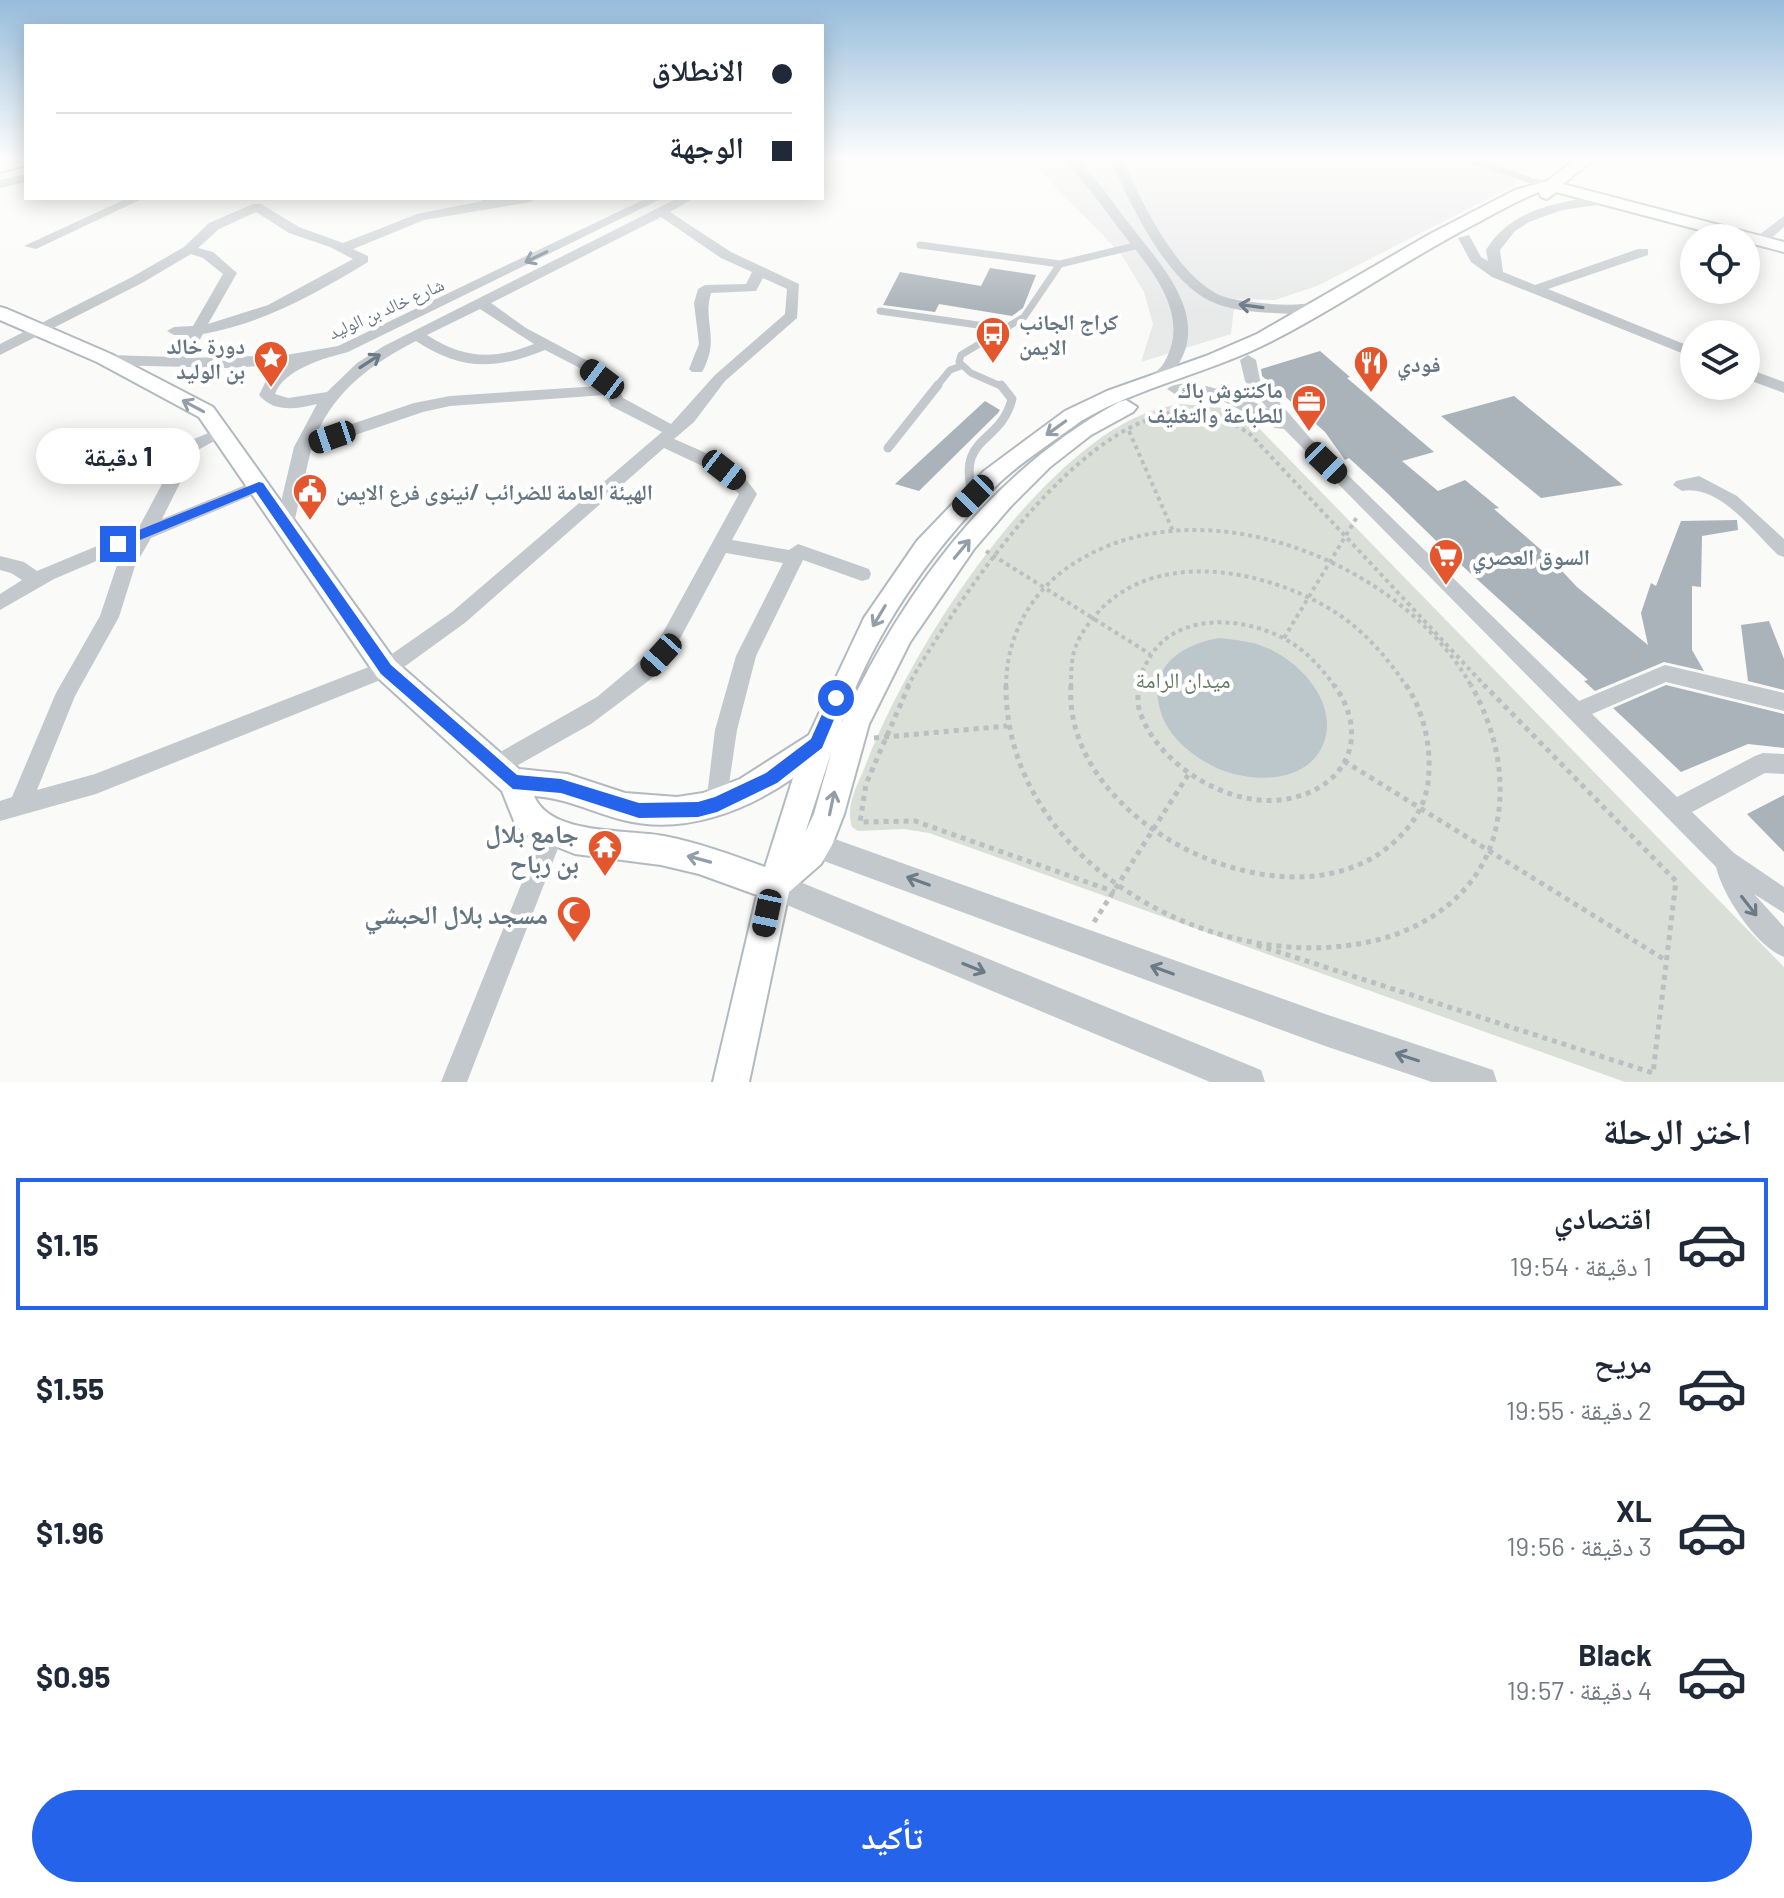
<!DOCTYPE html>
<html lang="ar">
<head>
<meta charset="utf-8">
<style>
	:root { --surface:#fff; --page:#f6f6f7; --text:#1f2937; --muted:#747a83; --line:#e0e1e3; --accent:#2563eb }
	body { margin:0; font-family:Barlow,"Noto Naskh Arabic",sans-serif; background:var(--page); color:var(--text); direction:rtl; height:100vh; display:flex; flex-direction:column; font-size:30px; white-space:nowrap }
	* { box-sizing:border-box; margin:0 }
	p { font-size:26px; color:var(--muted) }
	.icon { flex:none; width:44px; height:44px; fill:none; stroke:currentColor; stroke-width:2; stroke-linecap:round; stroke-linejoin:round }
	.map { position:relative; height:1082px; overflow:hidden; direction:ltr }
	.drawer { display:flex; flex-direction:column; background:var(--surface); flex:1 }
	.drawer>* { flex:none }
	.hud { position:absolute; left:24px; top:24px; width:800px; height:176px; border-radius:0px; box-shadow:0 4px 20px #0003; direction:rtl; display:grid; align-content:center; height:176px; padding:0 32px; background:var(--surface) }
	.controls { position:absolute; left:1680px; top:224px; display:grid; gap:16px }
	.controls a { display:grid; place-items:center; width:80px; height:80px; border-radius:50%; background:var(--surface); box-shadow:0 4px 20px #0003; font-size:40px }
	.end { position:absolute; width:36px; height:36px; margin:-18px; border:10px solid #2563eb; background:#fff; box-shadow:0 0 0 4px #fff }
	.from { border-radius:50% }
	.bubble { position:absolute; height:56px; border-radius:28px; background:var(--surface); box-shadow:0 4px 20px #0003; font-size:26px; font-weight:700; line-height:56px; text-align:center; direction:rtl }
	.car { position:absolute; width:24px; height:48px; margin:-24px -12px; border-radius:10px; box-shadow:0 0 6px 2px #0007; background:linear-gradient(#222 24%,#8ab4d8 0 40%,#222 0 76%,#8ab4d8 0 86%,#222 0) }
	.hud b { display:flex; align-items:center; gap:28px; height:76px; font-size:30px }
	.hud b+b { border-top:2px solid var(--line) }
	.hud i { width:20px; height:20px; background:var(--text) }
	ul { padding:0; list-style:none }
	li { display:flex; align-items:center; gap:24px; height:132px; margin:0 16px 12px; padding:0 16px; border:4px solid transparent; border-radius:0px }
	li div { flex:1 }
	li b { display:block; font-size:30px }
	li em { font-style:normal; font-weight:700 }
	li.active { border-color:var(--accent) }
	li>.icon { width:72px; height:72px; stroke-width:1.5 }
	h2 { padding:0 32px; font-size:36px; line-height:96px }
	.cta { display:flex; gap:16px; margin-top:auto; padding:16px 32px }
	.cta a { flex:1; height:92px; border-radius:48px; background:var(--accent); color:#fff; font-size:32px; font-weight:700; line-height:92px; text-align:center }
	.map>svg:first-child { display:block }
	.built { fill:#e8e9e9 }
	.green { fill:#dadfd7 }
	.water { fill:#bbc7cb }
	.building { fill:#aab3b9 }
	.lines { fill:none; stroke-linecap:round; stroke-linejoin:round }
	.secondary-casing { stroke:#b3babf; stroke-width:4 }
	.path-far1 { stroke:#bbbfc2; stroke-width:4; stroke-dasharray:4 4; stroke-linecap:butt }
	.path { stroke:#bbbfc2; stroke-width:5; stroke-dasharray:5 5; stroke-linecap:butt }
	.service-far1 { stroke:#c3c8cc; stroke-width:7 }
	.service { stroke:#c3c8cc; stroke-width:9 }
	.minor { fill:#c3c8cc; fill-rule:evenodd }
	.tertiary { fill:#c3c8cc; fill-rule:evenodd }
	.secondary { fill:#fff; fill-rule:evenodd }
	.oneway { stroke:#6a7a87 }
	.oneway2 { stroke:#939fa8 }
	.route { fill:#2563eb }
	.labels { text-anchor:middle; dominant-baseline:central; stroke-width:8; stroke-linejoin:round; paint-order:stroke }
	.far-street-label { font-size:18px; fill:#657683; stroke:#fff }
	.poi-label { font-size:22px; font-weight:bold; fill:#657683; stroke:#fff; text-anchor:start }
	.park-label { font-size:22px; fill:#687a64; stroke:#fff }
	.near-poi-label { font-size:26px; font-weight:bold; fill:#657683; stroke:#fff; text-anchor:end }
</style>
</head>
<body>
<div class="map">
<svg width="1784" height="1082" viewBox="0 0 1784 1082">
	<rect width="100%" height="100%" fill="#fafaf8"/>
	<!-- built -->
	<path class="built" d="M1028 159H1535L1522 168 1513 186 1317 286 1275 300 1235 299 1231 334 1141 362 1153 324 1144 292 1121 254Z"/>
	<!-- green -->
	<path class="green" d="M1182 404 1223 408 1252 421 1784 967V1082H1625L929 833 904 829 858 831 852 827C845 804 858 785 866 764 906 661 994 524 1080 454 1110 429 1143 409 1182 404Z"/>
	<!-- water -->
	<path class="water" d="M1219 638C1236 640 1252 641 1267 648 1300 662 1336 701 1325 739 1311 787 1244 784 1209 764 1187 752 1164 732 1159 705 1150 664 1184 644 1219 638Z"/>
	<!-- building -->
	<path class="building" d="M990 268 1036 275 1023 308 1012 316 939 304 935 312 883 305 900 272 981 286Z
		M1320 351 1350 377 1347 378 1434 452 1402 461 1438 491 1465 480 1499 508 1494 509 1547 555 1577 587 1648 645 1641 613 1651 583 1656 586 1681 521 1737 520 1738 530 1702 536 1701 587 1692 586V650L1704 671 1664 662 1595 691 1584 681 1588 680 1458 562 1385 491 1349 458 1345 460 1325 432 1262 376 1261 369Z
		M1514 396 1623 485 1541 498 1441 416Z
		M985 401 1000 410 998 413 919 491 895 484Z
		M1769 621 1784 659V690L1748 681 1741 625Z
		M1666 685 1784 714V748L1748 744 1681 772 1613 708Z
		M1784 795V852L1747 814Z"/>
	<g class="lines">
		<defs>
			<path id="secondary" d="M12 159H26V165L0 172V162Z
				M1576 159H1594L1563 184 1784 242V252L1746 242V238H1730L1556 192 1547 199 1541 197 1539 192C1518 200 1499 211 1479 222 1408 258 1343 305 1272 341 1210 373 1140 386 1081 421 1053 442 1022 461 998 484 930 551 873 634 841 724 903 592 989 473 1119 402L1126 400 1137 407 1133 412 1091 435 1050 467 1011 506 974 549 910 642 869 724 844 814 832 845 821 864 789 892 749 1082H713L757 895 699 874 661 865 575 854 527 835 516 826 502 791 377 677 199 417 97 362 0 320V307L7 309 111 354 213 407 395 661 519 769 567 774 625 793 677 797 703 793 740 779 809 735 864 618 917 541 984 471 1065 411 1107 391 1206 356 1257 334 1430 234 1515 190 1547 181ZM832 750 814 814 805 833ZM793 778 765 867C732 855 699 843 664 836 627 829 551 836 534 796 566 798 592 812 623 820 683 835 744 812 793 778Z"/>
		</defs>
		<!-- secondary casing -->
		<use href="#secondary" class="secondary-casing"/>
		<!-- path-far1 -->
		<path class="path-far1" d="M1129 431 1173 531
			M986 551 1150 654
			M1284 638 1357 517
			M907 687C957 602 1072 424 1178 412 1205 409 1229 419 1251 435L1486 687
			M1006 687C1006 639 1028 596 1067 568 1195 478 1401 560 1472 687
			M1071 687C1071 677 1071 666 1073 656 1076 639 1089 622 1101 609 1163 546 1276 572 1341 616 1368 635 1389 660 1407 687
			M1138 687C1138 679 1142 672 1146 664 1170 613 1237 615 1281 637 1304 648 1321 667 1335 687"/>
		<!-- path -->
		<path class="path" d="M909 685 866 784 860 822 915 821 1115 892
			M1006 685C1004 867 1230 987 1391 936 1439 920 1480 886 1494 836 1508 783 1497 732 1471 685
			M1071 685C1061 823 1287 935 1392 844 1411 827 1424 809 1428 783 1432 750 1425 713 1406 685
			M1138 685C1138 695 1137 707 1141 715 1161 767 1231 809 1287 799 1347 788 1371 736 1334 685
			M874 738 1007 726
			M1344 761 1667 961
			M1094 922 1188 775
			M1257 945 1653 1073 1676 881 1484 685"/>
		<!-- service-far1 -->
		<path class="service-far1" d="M920 245 1060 264
			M880 311 1006 329
			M936 387 950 370 961 366
			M1003 387 971 373 959 362 961 355 1024 317 1060 264 1139 245"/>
		<!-- service -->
		<path class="service" d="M888 448 938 385
			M973 496C956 434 1000 446 1012 399L1001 385"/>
		<!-- minor -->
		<path class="minor" d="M1062 159H1075C1097 176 1110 200 1127 221 1157 261 1213 315 1176 368 1169 379 1158 388 1146 385L1143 382C1150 375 1160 371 1165 361 1192 312 1148 266 1120 230 1100 203 1086 184 1062 159Z
			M1110 159H1122C1142 202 1174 271 1217 294 1230 300 1246 301 1260 303 1280 305 1301 306 1321 301L1328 305C1315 316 1291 314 1274 313 1253 312 1227 310 1208 300 1164 277 1130 203 1110 159Z
			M1458 159H1476L1557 186 1547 189Z
			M26 174V182L0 188V180Z
			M1591 197 1604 196 1610 200 1604 204 1562 210 1529 222 1515 231 1500 250 1503 272 1535 285 1638 249H1648V255L1548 289 1694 348V358L1492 277 1471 262 1458 238 1469 235 1481 257 1488 261 1486 250C1508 213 1551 203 1591 197Z
			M128 198H144L36 249 24 246Z
			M480 198H537L531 202 424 220 353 249 368 256V262C315 294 264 323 203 334L189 358 286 355 338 346 647 198H663L348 352C325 358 284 369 275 394L288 398 327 392 357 363 384 346 678 198H694L670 212 731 252 799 284 797 318 725 381 694 422 674 439C706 453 738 464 757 494L732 540 789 550 798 544 869 569 871 574 869 579 862 581 803 560 756 656 737 730 725 811 717 814 709 811 706 804 715 730 736 656 783 563 726 553 668 661 651 679 591 724 504 773 496 776 488 773 485 766 488 759 597 697 654 649 739 494 715 472 664 448 466 622 393 675 96 794 0 821V801L12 797 56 693 100 616 117 565 127 548 54 579 0 610V594L22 580 11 573 0 570V556L24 562 37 571 138 529 184 443 221 428 229 433 196 451 162 519 253 482H265L268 486 265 490 151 538 135 566 119 617 75 696 37 790 95 774 379 663 452 612 662 432 611 406 605 395 450 406 423 412 311 450 294 523 285 529 276 523 294 447 317 404C297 409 274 413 259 395L267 379 289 364 227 368 109 365 101 360 109 355 175 357 188 335H174L167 331 174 327 193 326 223 274 203 258 191 254 142 283 0 355V344L132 277 184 247 209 223 253 204H261L299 227 343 243 417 214 482 201ZM256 212 289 233 330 247 353 259 268 305 208 324 237 273 213 252 198 248 219 229ZM661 217 721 258 752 272 746 284 705 285 698 289 694 303 699 344 689 369 692 372H702C721 337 702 323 711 293L756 291 763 278 787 289 785 314 715 375 671 424 623 398 617 386 588 361 526 328 491 303ZM480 309 534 344C494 360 464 359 427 335ZM416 341C462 371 495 370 545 350L578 367 599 386 450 396 414 403 316 436C335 390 373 363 416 341Z
			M1784 216V227L1765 244H1755V238Z
			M1248 355 1256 360 1260 380 1311 439 1579 701 1665 665 1784 693V711L1666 682 1592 714 1677 797 1755 756 1763 753 1784 754V774L1765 773 1692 812 1734 853 1784 887V913L1754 894 1784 927V957C1756 946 1723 896 1716 867L1284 429 1275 428 1225 402 1175 394 1167 389C1186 373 1248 398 1268 409L1245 381 1240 360Z
			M1746 368 1784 382V393L1746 379Z
			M1699 476 1737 496 1784 539V557L1778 555C1753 531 1719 484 1682 491L1673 485 1676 481Z
			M553 822 561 825 564 833 467 1082H441L542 833 545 825Z"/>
		<!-- tertiary -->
		<path class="tertiary" d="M804 828 1325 1014 1493 1070 1497 1082H1432L1325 1046 794 850 790 841 794 832Z
			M773 871 1261 1070 1265 1082H1210L763 895 759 885 763 875Z"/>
		<!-- secondary -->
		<use href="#secondary" class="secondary"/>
	</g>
	<!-- one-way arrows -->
	<defs><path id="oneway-shaft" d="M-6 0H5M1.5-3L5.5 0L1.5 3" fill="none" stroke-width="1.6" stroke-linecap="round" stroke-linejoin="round" transform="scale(2)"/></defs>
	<g class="oneway">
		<use href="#oneway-shaft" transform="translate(536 257) rotate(154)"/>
		<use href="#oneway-shaft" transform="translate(1251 306) rotate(-172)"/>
		<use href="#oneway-shaft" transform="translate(370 361) rotate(-33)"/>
		<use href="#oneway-shaft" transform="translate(918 881) rotate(-160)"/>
		<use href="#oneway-shaft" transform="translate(1749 906) rotate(52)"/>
		<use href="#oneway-shaft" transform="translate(974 968) rotate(22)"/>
		<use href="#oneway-shaft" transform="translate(1162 970) rotate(-160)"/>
		<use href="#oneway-shaft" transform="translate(1407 1057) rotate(-162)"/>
	</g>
	<g class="oneway2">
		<use href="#oneway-shaft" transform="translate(193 406) rotate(-152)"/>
		<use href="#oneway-shaft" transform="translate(1056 428) rotate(144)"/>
		<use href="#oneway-shaft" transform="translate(962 549) rotate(-50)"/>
		<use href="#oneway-shaft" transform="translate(879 616) rotate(121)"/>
		<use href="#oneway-shaft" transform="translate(832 803) rotate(-78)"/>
		<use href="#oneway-shaft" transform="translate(699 859) rotate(-165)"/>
	</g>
	<!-- sky -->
	<linearGradient id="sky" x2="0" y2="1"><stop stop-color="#96bcdc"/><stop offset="0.51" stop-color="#fdfdfc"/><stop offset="1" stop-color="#fdfdfc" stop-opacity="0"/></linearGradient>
	<rect width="1784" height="311" fill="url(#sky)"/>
	<!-- route -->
	<path class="route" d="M259 482 263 483 391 665 517 775 561 779 639 803 698 802 715 797 766 773 811 739 831 694H841L843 698 822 748 777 783 717 812 698 817 639 818 561 793 513 789 381 674 256 492 123 547 118 549 112 544 114 540Z"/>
	<!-- icons -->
	<defs>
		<symbol id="bus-pin" viewBox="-11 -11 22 30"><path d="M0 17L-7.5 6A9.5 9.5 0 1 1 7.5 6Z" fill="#e4572e" stroke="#fff"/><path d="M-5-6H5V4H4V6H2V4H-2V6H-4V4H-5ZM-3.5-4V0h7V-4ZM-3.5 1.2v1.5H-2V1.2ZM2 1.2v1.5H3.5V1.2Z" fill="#fff"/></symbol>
		<symbol id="sight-pin" viewBox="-11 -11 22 30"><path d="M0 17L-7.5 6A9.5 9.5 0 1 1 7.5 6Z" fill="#e4572e" stroke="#fff"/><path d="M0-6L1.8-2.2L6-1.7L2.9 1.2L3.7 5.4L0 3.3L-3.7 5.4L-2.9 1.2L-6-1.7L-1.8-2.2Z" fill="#fff"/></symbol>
		<symbol id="restaurant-pin" viewBox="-11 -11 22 30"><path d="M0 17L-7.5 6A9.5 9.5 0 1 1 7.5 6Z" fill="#e4572e" stroke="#fff"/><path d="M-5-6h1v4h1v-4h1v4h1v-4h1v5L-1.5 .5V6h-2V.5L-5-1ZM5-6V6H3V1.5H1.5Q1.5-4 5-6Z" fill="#fff"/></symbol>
		<symbol id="office-pin" viewBox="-11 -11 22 30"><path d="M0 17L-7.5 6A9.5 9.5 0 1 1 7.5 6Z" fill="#e4572e" stroke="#fff"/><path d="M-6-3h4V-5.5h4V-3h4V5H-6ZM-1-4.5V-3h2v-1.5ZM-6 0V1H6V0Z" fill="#fff"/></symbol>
		<symbol id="civic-pin" viewBox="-11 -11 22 30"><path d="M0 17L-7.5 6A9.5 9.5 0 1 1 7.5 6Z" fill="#e4572e" stroke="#fff"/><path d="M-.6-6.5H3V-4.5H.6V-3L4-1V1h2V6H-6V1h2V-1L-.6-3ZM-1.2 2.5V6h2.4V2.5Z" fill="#fff"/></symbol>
		<symbol id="supermarket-pin" viewBox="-11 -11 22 30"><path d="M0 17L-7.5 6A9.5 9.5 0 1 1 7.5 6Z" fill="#e4572e" stroke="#fff"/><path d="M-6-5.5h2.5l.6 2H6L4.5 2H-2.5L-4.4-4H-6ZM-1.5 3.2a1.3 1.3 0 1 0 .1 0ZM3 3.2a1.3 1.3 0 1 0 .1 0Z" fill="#fff"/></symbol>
		<symbol id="temple-pin" viewBox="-11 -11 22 30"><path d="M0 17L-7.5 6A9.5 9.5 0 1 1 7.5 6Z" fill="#e4572e" stroke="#fff"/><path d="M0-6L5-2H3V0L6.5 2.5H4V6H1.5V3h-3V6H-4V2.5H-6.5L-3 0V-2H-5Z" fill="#fff"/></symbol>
		<symbol id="mosque-pin" viewBox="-11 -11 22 30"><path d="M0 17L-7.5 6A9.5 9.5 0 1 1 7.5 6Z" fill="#e4572e" stroke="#fff"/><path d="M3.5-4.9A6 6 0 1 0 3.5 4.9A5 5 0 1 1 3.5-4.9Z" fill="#fff"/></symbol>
	</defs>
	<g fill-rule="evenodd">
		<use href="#bus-pin" x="973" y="314" width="40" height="54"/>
		<use href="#sight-pin" x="251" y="338" width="40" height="54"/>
		<use href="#restaurant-pin" x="1351" y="343" width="40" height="54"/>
		<use href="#office-pin" x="1289" y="382" width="40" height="54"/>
		<use href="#civic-pin" x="290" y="471" width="40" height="54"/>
		<use href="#supermarket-pin" x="1426" y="536" width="40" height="54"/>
		<use href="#temple-pin" x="585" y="827" width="40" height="54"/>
		<use href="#mosque-pin" x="554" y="893" width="40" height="54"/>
	</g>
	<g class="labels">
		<!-- far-street labels -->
		<g class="far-street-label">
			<text transform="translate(386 308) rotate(-24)">شارع خالد بن الوليد</text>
		</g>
		<!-- poi labels -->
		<g class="poi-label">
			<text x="1019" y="321">كراج الجانب<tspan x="1019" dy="25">الايمن</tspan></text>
			<text x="245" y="345" text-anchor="end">دورة خالد<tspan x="245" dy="25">بن الوليد</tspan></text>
			<text x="1397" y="363">فودي</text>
			<text x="1283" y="389" text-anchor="end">ماكنتوش باك<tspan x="1283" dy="25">للطباعة والتغليف</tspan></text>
			<text x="336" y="491">الهيئة العامة للضرائب /نينوى فرع الايمن</text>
			<text x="1472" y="556">السوق العصري</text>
		</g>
		<!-- park labels -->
		<g class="park-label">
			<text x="1183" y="679">ميدان الرامة</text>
		</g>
		<!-- near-poi labels -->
		<g class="near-poi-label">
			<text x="579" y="832">جامع بلال<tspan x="579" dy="30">بن رباح</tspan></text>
			<text x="548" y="913">مسجد بلال الحبشي</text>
		</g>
	</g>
</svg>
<div class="controls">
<a><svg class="icon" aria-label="locate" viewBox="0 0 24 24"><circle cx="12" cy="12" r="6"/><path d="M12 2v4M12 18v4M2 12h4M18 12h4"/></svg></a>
<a><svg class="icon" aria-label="layers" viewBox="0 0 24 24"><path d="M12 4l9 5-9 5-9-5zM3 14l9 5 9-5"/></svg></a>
</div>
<i class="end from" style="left:836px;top:698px"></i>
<i class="end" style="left:118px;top:544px"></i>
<div class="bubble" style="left:36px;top:428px;width:164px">1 دقيقة</div>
<i class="car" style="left:602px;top:379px;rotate:307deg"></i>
<i class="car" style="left:332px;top:437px;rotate:251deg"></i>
<i class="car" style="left:1326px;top:463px;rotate:134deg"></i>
<i class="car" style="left:724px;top:470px;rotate:128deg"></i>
<i class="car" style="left:973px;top:496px;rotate:224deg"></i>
<i class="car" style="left:661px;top:655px;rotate:222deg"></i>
<i class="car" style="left:767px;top:913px;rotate:192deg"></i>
<div class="hud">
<b><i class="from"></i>الانطلاق</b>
<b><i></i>الوجهة</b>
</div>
</div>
<section class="drawer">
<h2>اختر الرحلة</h2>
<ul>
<li class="active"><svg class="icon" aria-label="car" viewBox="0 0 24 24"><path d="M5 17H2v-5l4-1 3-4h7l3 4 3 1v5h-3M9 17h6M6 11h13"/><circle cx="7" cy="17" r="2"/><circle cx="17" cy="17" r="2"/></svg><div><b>اقتصادي</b><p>1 دقيقة · 19:54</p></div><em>$1.15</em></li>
<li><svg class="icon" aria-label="car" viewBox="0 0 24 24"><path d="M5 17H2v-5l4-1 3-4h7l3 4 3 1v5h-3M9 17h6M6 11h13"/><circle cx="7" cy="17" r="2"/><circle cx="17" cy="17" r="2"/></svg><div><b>مريح</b><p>2 دقيقة · 19:55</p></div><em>$1.55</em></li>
<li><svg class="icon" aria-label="car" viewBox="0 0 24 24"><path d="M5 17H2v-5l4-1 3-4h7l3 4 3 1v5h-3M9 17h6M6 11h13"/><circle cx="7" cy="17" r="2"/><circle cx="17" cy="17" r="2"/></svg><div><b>XL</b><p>3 دقيقة · 19:56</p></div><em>$1.96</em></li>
<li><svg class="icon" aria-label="car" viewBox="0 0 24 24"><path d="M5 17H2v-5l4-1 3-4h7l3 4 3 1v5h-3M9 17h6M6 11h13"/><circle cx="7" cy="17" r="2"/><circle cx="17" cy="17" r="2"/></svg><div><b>Black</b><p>4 دقيقة · 19:57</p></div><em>$0.95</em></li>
</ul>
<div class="cta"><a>تأكيد</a></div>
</section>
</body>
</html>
